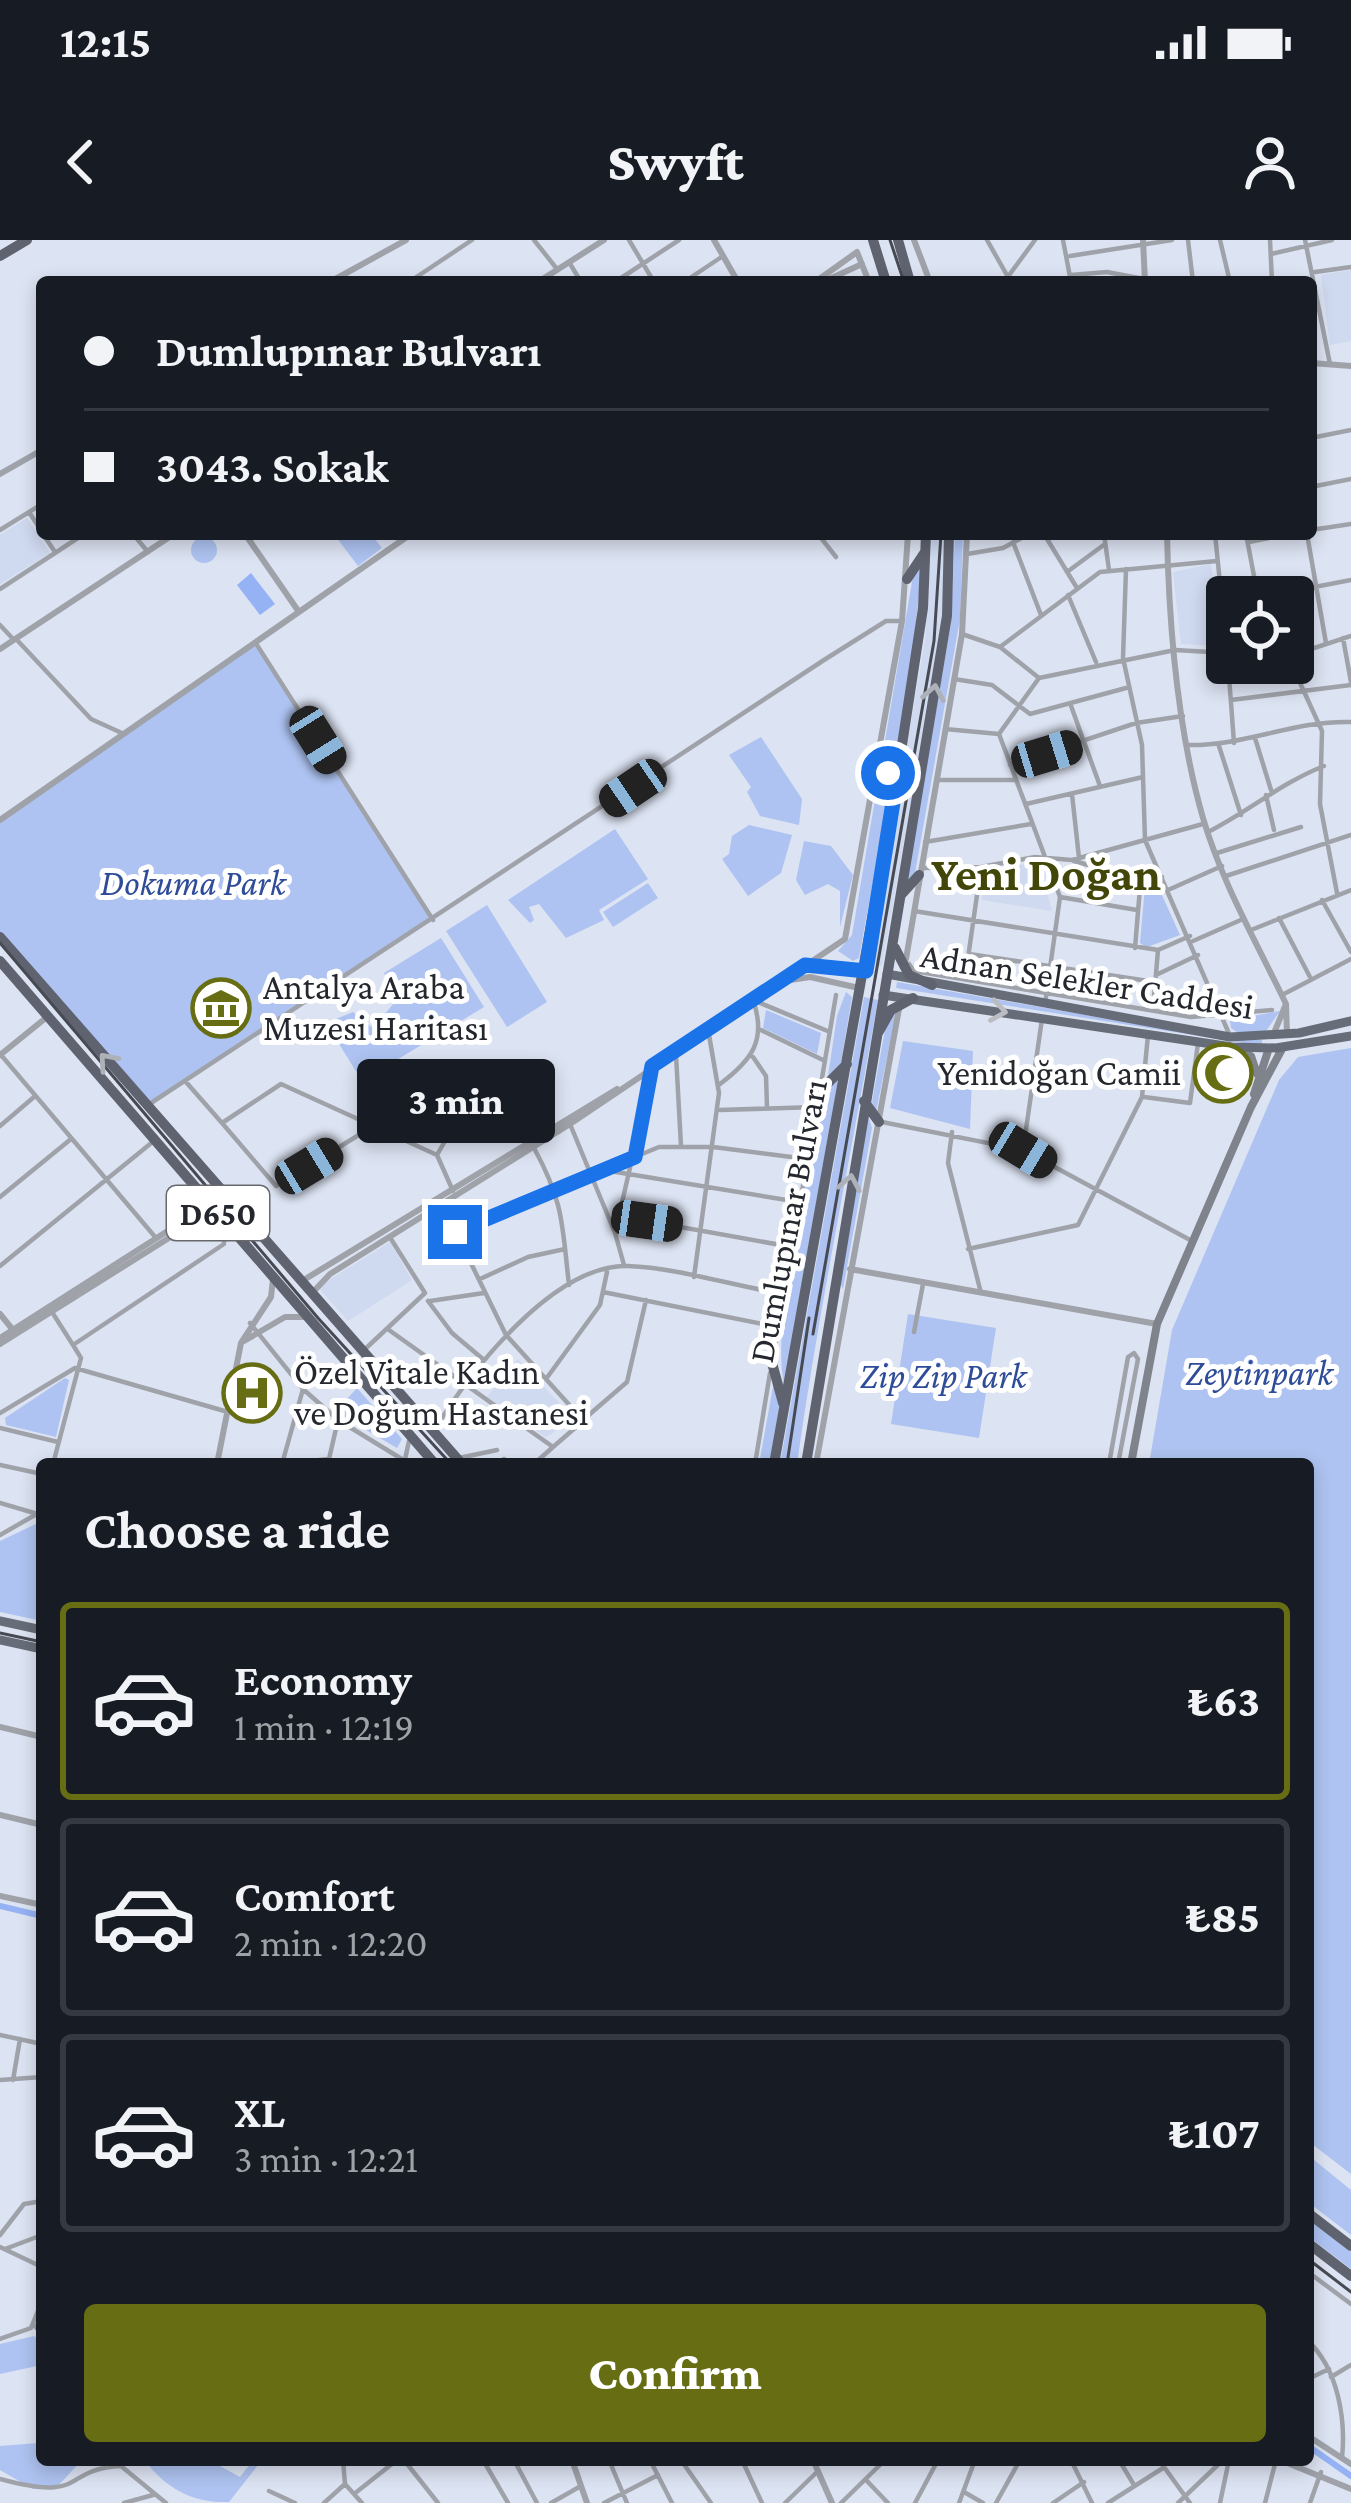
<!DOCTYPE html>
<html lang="en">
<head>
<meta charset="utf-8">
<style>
	:root { --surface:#171b24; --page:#242831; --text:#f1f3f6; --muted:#9ea1a6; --line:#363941; --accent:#666d12 }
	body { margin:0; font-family:"Crimson Pro",serif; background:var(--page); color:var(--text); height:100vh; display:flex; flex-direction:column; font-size:45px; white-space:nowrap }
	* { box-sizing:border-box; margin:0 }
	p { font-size:39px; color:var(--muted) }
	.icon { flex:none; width:66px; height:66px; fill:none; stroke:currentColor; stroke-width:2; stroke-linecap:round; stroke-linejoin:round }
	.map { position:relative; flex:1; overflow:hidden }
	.side { position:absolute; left:36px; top:1218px; width:1278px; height:1008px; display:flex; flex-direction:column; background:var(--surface); border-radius:12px; box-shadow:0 6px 18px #0003 }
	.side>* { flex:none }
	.hud { position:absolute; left:36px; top:36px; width:1281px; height:264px; border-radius:12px; box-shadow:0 6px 18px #0003; display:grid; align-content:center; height:264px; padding:0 48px; background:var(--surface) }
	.tools { position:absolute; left:1206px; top:336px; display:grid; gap:24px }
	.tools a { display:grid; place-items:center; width:108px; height:108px; border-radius:12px; background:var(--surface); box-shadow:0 6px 18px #0003; font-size:60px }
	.end { position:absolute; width:54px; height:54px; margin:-27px; border:15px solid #1a73e8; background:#fff; box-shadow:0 0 0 6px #fff }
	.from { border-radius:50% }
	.bubble { position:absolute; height:84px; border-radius:12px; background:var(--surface); box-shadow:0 6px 18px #0003; font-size:39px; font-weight:800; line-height:84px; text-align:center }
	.car { position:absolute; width:36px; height:72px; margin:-36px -18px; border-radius:15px; box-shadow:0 0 9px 3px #0007; background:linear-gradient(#222 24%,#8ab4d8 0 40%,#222 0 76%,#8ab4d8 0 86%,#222 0) }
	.hud b { display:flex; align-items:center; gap:42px; height:114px; font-size:45px }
	.hud b+b { border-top:3px solid var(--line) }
	.hud i { width:30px; height:30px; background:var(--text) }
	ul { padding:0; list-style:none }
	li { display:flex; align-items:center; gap:36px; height:198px; margin:0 24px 18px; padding:0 24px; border:6px solid var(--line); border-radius:12px }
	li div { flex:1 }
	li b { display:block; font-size:45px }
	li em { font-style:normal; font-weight:800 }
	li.current { border-color:var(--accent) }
	li>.icon { width:108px; height:108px; stroke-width:1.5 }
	h2 { padding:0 48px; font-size:54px; line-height:144px }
	.button { display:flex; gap:24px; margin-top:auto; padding:24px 48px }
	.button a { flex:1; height:138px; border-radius:12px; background:var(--accent); color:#fff; font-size:48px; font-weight:800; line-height:138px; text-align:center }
	.status { display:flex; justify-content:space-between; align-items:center; height:84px; padding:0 60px; background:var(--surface); direction:ltr }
	.status svg { height:33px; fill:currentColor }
	header { display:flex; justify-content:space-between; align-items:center; height:156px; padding:0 48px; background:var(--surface); font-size:54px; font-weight:800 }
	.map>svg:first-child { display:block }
	.built { fill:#cfd9ef }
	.green { fill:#aec3f1 }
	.water { fill:#95b2f5 }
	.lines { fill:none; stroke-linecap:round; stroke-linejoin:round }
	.canal { stroke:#95b2f5; stroke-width:6 }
	.minor { stroke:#9fa2a9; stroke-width:4.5 }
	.tertiary { stroke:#9fa2a9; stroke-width:6 }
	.secondary { stroke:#7f838c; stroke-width:8 }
	.primary { stroke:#676d78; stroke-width:9 }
	.trunk { stroke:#5e636f; stroke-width:10 }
	.tram { stroke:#474a52; stroke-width:3 }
	.oneway { stroke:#aeb1b7 }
	.oneway2 { stroke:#bbbdc2 }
	.route { stroke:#1a73e8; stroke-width:15 }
	.labels { text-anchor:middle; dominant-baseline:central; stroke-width:10; stroke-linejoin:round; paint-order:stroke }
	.shield { fill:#fff; stroke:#66686c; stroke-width:3 }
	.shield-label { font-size:33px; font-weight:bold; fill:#24272d }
	.park-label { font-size:36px; font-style:italic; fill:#2f4c99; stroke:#fff }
	.street-label { font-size:36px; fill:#24272d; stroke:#fff }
	.poi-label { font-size:36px; fill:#24272d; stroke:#fff; text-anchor:start }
	.district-label { font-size:48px; font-weight:bold; fill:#424709; stroke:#fff }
</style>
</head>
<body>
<div class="status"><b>12:15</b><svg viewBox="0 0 49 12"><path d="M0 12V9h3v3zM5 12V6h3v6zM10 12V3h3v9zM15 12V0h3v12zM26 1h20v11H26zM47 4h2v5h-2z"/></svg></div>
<header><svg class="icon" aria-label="back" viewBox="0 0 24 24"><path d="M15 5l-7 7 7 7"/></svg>Swyft<svg class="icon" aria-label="person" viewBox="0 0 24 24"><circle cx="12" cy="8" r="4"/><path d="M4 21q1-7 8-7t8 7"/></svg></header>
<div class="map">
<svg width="1351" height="2263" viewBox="0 0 1351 2263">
	<rect width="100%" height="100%" fill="#dce3f2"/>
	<!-- built -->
	<path class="built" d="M1351 30V101L1330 105 1321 35Z
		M27 278 50 313 0 344V295Z
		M932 294H946L942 384 882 726 870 724 925 400Z
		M1211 324 1222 406 1181 404 1173 332Z
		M1038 622 1052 671 982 660 984 631Z
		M390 1002 412 1040 348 1081 318 1047Z
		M518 1119 574 1179 546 1197 487 1157Z"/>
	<!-- green -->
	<path class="green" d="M340 294H371L382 308 358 326 336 297Z
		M955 294H963L960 379 915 633 906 645 951 383Z
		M191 310a13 13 0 1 1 26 0a13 13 0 1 1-26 0Z
		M923 318 910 436 859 718 853 721 838 711 852 695 913 336Z
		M255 402 433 680 146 866 0 696V580Z
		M761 497 802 559 799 585 760 576 747 552 751 547 729 515Z
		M749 585 792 595 781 633 748 656 722 619 729 614 732 596Z
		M615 589 648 639 599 670 604 680 566 698 539 664 529 667 534 680 530 683 508 660Z
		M804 601 831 606 853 635 840 687V651L828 644 805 655 796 640Z
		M1156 642 1180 695 1147 707 1140 703 1145 646Z
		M648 643 658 658 613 687 603 672Z
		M487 665 547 762 507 787 446 691Z
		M441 698 484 767 362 841 326 783 353 772 373 788 399 757 384 733Z
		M897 742 1229 800H1262V806L896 748Z
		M846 752 852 757 841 823 828 836 837 776Z
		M864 757 878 760C851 915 819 1068 797 1224H780Z
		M766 770 821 793 817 814 763 788Z
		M1280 771 1266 791 1239 794 1231 788 1230 780Z
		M896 772 876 872 872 862 886 784Z
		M903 801 973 811 970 889 890 868Z
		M1351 808V1934L1308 1901V1224H1149L1172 1090 1279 840 1298 817Z
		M839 835 784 1144C770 1080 812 922 825 851Z
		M867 872 872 888 843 1049 840 1043Z
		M908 1074 996 1088 979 1198 891 1184Z
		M65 1138 69 1140 56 1197 6 1185 5 1178Z
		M774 1141 780 1164 769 1224H759Z
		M357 1148 402 1199 397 1208 335 1172Z
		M42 1281V1381L0 1372V1301Z
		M1308 1915 1351 1950V1995L1308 1962Z
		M1308 1979 1351 2012V2029L1308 1996Z
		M34 2096 42 2102V2220H82L57 2247 33 2249 0 2230V2206L38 2203 37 2126 0 2134V2104Z
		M144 2220H220V2226L240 2237 253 2220H262L229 2262C192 2263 167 2249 144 2220Z"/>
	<!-- water -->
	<path class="water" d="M251 333 275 364 260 375 237 345Z"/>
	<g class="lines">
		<!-- canal -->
		<path class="canal" d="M0 1666 42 1676
			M1308 2206 1351 2236"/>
		<!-- minor -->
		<path class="minor" d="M534 0 557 29
			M629 0 654 42
			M987 0 1008 37
			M1063 0 1071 42
			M1188 0 1193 42
			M1220 0 1230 42
			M1270 0 1272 42
			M1305 0 1330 124
			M1271 14 1332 0
			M1070 16 1172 0
			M569 22 581 42
			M1315 32 1351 27
			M1071 35 1107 32 1144 39
			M409 42 472 0
			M615 42 679 0
			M684 42 723 16
			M1004 42 1035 0
			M1311 198 1351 190
			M1311 247 1351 239
			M29 272 42 292
			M0 290 42 264
			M1311 290 1351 284
			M43 294 55 312
			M133 294 148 312
			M818 294 836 317
			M1044 294 1077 348
			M1104 294 1109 330
			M1215 294 1227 411
			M1246 294 1258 357
			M1307 294 1326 403
			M1013 302 1041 375
			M1249 302 1290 294
			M967 314 1003 308 1029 294
			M1126 329 1123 418 1142 505 1145 600 1230 796
			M1067 332 1105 304
			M0 349 84 294
			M1068 355 1096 422
			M1263 357 1351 340
			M0 385 14 400
			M962 394 1000 407 1039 438 1175 410 1227 413
			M1343 398 1351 442
			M17 400 91 479 124 494
			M255 402 433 680
			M1000 407 1100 332 1217 321
			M1293 415 1351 396
			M1228 423 1234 503
			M1291 423 1322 491 1320 564 1337 653
			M1039 438 999 494 1060 657 1045 764
			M954 439 992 445 1030 474 1126 448
			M1231 460 1351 445
			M1070 463 1100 546
			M945 489 999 494
			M1255 498 1271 550
			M1186 505C1243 507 1294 480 1351 482
			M1219 506 1241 575
			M1010 525 1136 483 1183 476
			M937 540H1015
			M1072 554 1079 618
			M1266 555 1274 590
			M1026 564 1143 537
			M1208 592C1249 571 1281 543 1324 526
			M925 602 1031 584
			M1217 613 1301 587
			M1074 621 1121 634 1162 637
			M921 628 981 627 1035 617 1072 620 1203 584
			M1226 636 1351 595
			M1168 650 1222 626
			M1060 657 1137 670
			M1322 660 1351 712
			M914 671 1158 710 1190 696
			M1279 678 1310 737
			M1251 690 1351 650
			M1193 701 1243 679
			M1135 708 1141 636
			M969 714 1155 742
			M909 724 914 731 1191 777 1272 770
			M1156 735 1198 715
			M965 739 981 627
			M1282 755 1351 719
			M753 760 830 792
			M1153 769 1158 710
			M761 790 825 821
			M1 815 156 998
			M676 815 681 906
			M753 817 766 836 767 867
			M186 842 222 883
			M720 844C752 820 767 800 753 760
			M821 844 836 755
			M1144 857 1190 863 1198 803
			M151 863 824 420 886 381H902
			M720 870 816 867
			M882 882 1023 910 1192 1001
			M570 884 615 993 647 981 792 1007
			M375 885 276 946 222 883 281 844 437 915 453 951
			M0 886 34 857
			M952 892 948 923 981 1053
			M534 908C564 963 562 984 569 1045
			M1023 910 1042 779
			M437 915 457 880 448 866
			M610 931 799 962
			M0 957 71 899
			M443 966 506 1095 583 1180 627 1142 646 1060
			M455 992 659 907H713L807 919
			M968 1009 1078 985 1142 857 1148 795
			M624 1025 615 993 652 832
			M0 1026 155 900
			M694 1037 719 853 708 789
			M480 1039 528 1017 565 1009
			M603 1052 778 1087
			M428 1061 452 1093 484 1120
			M430 1061 484 1053
			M52 1072 73 1105
			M250 1083 303 1149 338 1180 410 1224
			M389 1090 553 1207 582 1182
			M914 1092 923 1044
			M363 1111 425 1053 391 999
			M772 1122 819 855
			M546 1139 600 1065 607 1032
			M0 1173 75 1128 228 1172
			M0 1188 58 1202
			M435 1189C470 1132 553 1024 628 1026 679 1028 733 1046 784 1054
			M459 1218 497 1210
			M329 1219 338 1180
			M504 1219 507 1224
			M53 1224 81 1118 73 1105 224 1004V987
			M282 1224 303 1149
			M282 1224 329 1219 338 1224
			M404 1224 409 1201
			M534 1224 553 1207
			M755 1224 770 1133
			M1109 1224 1128 1117 1134 1113 1138 1119 1118 1224
			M0 1225 42 1234
			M0 1263 41 1275
			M0 1295 42 1271
			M0 1795 42 1804
			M0 1840 42 1837
			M13 1840 20 1799
			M0 1995 24 1964 42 1961
			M0 2007 42 2027
			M5 2009 42 1995
			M1308 2032 1351 2064
			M34 2085 42 2094
			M0 2099 31 2088 42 2061
			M1308 2101C1338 2129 1346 2179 1342 2218
			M1331 2137 1351 2125
			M1308 2139 1329 2129
			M343 2220 345 2244 362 2263
			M404 2220 438 2263
			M483 2220 508 2263
			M514 2220 537 2263
			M609 2220 627 2263
			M650 2220 672 2263
			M681 2220 711 2263
			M742 2220 762 2263
			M1071 2220 1092 2263
			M1119 2220 1134 2245
			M1159 2220 1190 2263
			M0 2239C89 2263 60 2229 121 2226L166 2263
			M867 2241 888 2263
			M269 2251 295 2263
			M964 2252 983 2263
			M354 2254 397 2220
			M124 2263 153 2255
			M324 2263 345 2244
			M551 2263 581 2246
			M604 2263 658 2235
			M785 2263 817 2232
			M841 2263 885 2220
			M915 2263 938 2220
			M959 2263 975 2220
			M996 2263 1020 2220
			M1053 2263 1084 2242
			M1108 2263 1163 2228
			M1178 2263 1223 2220
			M1220 2263 1229 2220
			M1265 2263 1276 2220
			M1310 2263 1321 2232"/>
		<!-- tertiary -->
		<path class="tertiary" d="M714 0 738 42
			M914 0 930 42
			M1143 0 1145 42
			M330 42 406 0
			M538 42 604 0
			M815 42 857 12 869 42
			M823 42 862 24
			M1311 123 1351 126
			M0 234 42 210
			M245 294 299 372
			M1167 294C1169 388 1177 488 1203 578 1222 643 1257 703 1286 764
			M0 409 174 294
			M0 580 411 294
			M906 719 962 394 967 294
			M810 725 862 730
			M784 741 810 737 859 748
			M1274 793 1286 764 1287 794
			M0 815 47 777
			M850 1029 1157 1084
			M302 1041 617 849
			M314 1051 330 1034 570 884 845 699 902 381 908 294
			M0 1074 13 1090
			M0 1098 210 964 230 965
			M244 1101 285 1077H304
			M0 1104 215 969
			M217 1224 241 1103 271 1057 273 1039
			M816 1224 899 769
			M0 1487 42 1497
			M0 1575 42 1585
			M0 1656 42 1665
			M1308 2196 1351 2224
			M572 2220 587 2263
			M813 2220 832 2263
			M1280 2220 1351 2249"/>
		<!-- secondary -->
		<path class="secondary" d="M1239 810 1251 816 1257 834
			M1254 854 1269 808
			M1131 1224 1157 1084 1251 867 1283 807"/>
		<!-- primary -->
		<path class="primary" d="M887 734 1230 797 1299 793 1351 781
			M883 755 1232 807 1276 808 1351 796
			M0 1381 42 1390
			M0 1400 42 1409"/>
		<!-- trunk -->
		<path class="trunk" d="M873 0 886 42
			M898 0 910 42
			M0 16 27 0
			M907 339 925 312
			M882 510 892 548
			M901 655 919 635
			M0 697 462 1224
			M895 708 909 735 932 745
			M0 721 435 1224
			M878 793 891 770 913 758
			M819 852 847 824
			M864 861 879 882
			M772 1123 783 1163
			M774 1224 894 557 923 368 926 294
			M806 1224 947 376 949 294
			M1308 1973 1351 2006
			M1308 2003 1351 2036"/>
		<!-- tram -->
		<path class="tram" d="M890 0 904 42
			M0 703 318 1078 451 1224
			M813 1094 934 401 941 294
			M787 1224 809 1078
			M0 1393 42 1402
			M1308 2019 1351 2052"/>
	</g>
	<!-- one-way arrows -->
	<defs><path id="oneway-chevron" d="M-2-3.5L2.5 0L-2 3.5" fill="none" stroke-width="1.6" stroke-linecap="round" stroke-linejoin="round" transform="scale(3)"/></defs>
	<g class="oneway">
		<use href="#oneway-chevron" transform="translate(934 453) rotate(-80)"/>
		<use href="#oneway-chevron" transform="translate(107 821) rotate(-131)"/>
		<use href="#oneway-chevron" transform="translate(850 943) rotate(-80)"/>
	</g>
	<use class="oneway2" href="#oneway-chevron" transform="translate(998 771) rotate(9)"/>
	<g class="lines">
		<!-- route -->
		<path class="route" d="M455 992 635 917 652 826 805 725 866 731 894 556 888 533"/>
	</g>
	<!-- icons -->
	<defs>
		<symbol id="museum-ring" viewBox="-11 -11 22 22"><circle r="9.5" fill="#fff" stroke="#666d12" stroke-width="1.5"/><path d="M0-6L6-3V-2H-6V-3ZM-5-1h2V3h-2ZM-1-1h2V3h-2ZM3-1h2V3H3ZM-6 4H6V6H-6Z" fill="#666d12"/></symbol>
		<symbol id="mosque-ring" viewBox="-11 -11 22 22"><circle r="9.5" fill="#fff" stroke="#666d12" stroke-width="1.5"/><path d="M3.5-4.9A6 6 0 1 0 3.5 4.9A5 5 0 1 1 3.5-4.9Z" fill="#666d12"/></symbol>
		<symbol id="hospital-ring" viewBox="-11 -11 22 22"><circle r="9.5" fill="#fff" stroke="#666d12" stroke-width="1.5"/><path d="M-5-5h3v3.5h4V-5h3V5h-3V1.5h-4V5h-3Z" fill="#666d12"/></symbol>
	</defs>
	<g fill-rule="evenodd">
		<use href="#museum-ring" x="188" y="735" width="66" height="66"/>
		<use href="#mosque-ring" x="1190" y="800" width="66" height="66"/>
		<use href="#hospital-ring" x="219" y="1120" width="66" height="66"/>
	</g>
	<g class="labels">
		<!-- shield labels -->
		<rect class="shield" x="167" y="946" width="102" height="54" rx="9"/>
		<g class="shield-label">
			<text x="218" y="973">D650</text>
		</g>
		<!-- park labels -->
		<g class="park-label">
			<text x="193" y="643">Dokuma Park</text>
			<text x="1259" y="1133">Zeytinpark</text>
			<text x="943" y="1136">Zip Zip Park</text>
		</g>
		<!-- street labels -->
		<g class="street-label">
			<text transform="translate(1087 741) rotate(9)">Adnan Selekler Caddesi</text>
			<text transform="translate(788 981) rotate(-79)">Dumlupınar Bulvarı</text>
		</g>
		<!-- poi labels -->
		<g class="poi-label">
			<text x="263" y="747">Antalya Araba<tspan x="263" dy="41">Muzesi Haritası</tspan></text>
			<text x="1181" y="833" text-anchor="end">Yenidoğan Camii</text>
			<text x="294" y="1132">Özel Vitale Kadın<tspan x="294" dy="41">ve Doğum Hastanesi</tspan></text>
		</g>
		<!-- district labels -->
		<g class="district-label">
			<text x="1046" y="633">Yeni Doğan</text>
		</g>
	</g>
</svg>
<div class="tools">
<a><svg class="icon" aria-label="locate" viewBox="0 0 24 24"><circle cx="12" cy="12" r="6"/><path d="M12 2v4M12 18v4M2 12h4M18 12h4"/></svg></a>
</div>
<i class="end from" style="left:888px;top:533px"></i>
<i class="end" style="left:455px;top:992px"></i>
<div class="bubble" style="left:357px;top:819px;width:198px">3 min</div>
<i class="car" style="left:318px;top:500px;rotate:148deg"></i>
<i class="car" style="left:1047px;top:514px;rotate:73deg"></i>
<i class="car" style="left:633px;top:548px;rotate:236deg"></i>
<i class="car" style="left:1023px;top:910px;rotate:121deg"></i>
<i class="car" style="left:309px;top:926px;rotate:59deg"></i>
<i class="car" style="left:647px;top:981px;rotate:98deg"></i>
<div class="hud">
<b><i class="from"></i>Dumlupınar Bulvarı</b>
<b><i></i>3043. Sokak</b>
</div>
<section class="side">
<h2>Choose a ride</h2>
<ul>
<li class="current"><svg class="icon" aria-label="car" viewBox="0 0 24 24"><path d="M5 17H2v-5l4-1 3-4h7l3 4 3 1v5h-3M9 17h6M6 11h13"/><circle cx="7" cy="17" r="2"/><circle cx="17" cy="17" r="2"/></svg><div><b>Economy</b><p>1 min · 12:19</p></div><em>₺63</em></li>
<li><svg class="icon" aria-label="car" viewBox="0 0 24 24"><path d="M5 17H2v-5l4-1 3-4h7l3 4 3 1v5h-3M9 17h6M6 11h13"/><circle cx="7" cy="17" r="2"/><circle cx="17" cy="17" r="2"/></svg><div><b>Comfort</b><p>2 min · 12:20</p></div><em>₺85</em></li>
<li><svg class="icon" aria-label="car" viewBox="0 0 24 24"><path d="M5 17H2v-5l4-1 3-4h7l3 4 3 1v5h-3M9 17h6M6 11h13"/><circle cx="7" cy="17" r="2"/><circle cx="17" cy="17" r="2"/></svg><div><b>XL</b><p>3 min · 12:21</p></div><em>₺107</em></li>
</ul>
<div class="button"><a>Confirm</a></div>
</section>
</div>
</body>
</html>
